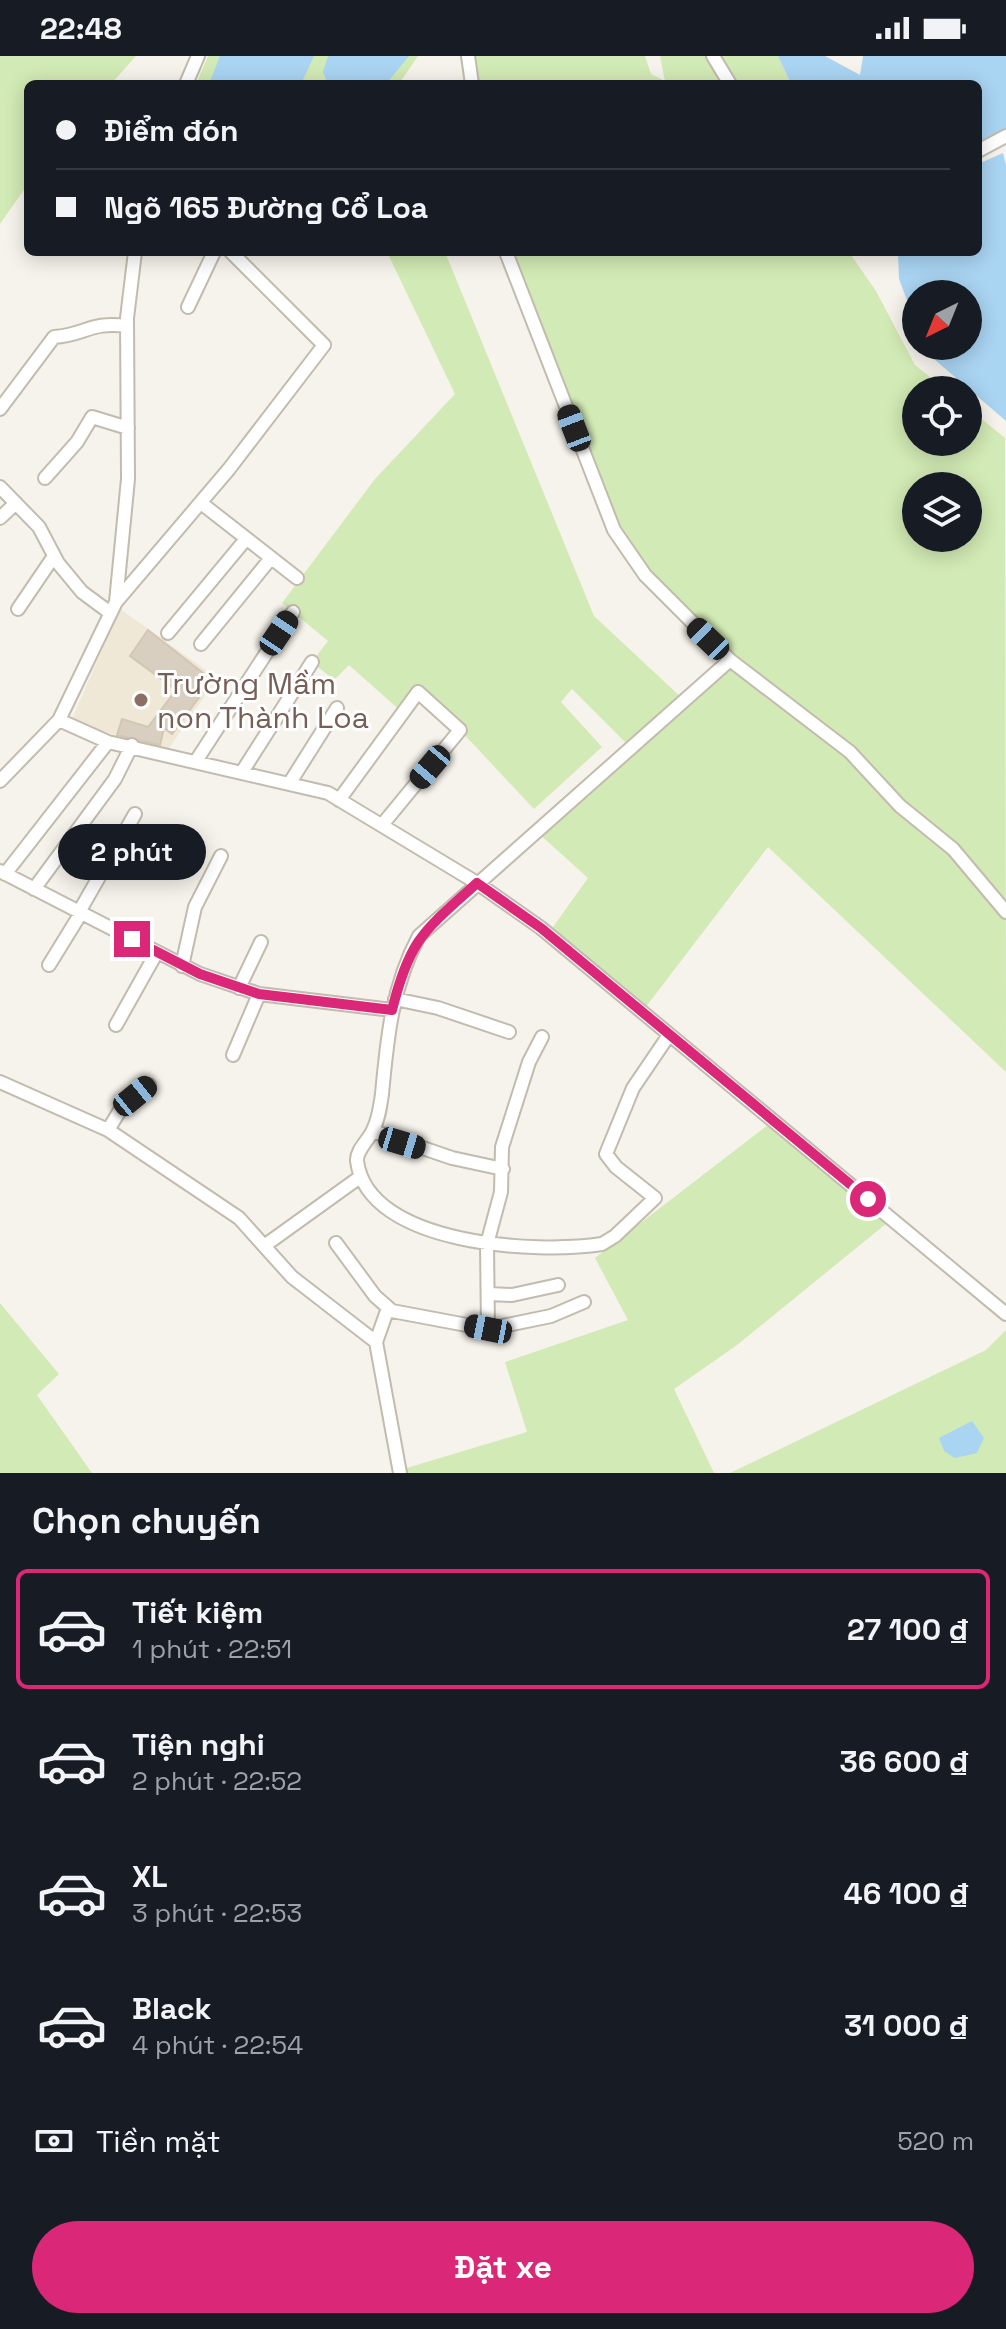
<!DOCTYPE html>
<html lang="vi">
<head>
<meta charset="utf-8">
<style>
	:root { --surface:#171b24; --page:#242831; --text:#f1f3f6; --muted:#9ea1a6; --line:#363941; --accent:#db2777 }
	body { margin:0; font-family:"Space Grotesk",sans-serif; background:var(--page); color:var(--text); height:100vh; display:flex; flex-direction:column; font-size:30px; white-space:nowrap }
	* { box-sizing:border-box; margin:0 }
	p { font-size:26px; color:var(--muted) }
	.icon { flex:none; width:44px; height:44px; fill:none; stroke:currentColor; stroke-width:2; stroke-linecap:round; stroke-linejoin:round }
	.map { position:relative; height:1417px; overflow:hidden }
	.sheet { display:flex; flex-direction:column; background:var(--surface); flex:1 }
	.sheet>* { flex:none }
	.top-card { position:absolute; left:24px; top:24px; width:958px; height:176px; border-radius:12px; box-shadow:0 4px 20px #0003; display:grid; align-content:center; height:176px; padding:0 32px; background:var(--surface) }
	.needle { width:52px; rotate:223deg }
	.tools { position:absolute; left:902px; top:224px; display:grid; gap:16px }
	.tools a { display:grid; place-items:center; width:80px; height:80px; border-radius:50%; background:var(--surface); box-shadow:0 4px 20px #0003; font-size:40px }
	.end { position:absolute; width:36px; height:36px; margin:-18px; border:10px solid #db2777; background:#fff; box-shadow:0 0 0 4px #fff }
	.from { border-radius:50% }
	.bubble { position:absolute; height:56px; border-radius:28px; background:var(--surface); box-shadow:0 4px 20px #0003; font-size:26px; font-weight:700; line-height:56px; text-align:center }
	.car { position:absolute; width:24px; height:48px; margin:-24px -12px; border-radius:10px; box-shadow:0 0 6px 2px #0007; background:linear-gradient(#222 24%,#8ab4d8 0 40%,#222 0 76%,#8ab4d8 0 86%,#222 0) }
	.top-card b { display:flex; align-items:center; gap:28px; height:76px; font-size:30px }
	.top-card b+b { border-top:2px solid var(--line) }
	.top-card i { width:20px; height:20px; background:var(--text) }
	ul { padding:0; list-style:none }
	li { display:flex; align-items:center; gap:24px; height:120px; margin:0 16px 12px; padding:0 16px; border:4px solid transparent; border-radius:12px }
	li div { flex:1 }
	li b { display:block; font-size:30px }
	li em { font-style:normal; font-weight:700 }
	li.active { border-color:var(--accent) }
	li>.icon { width:72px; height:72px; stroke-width:1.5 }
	h2 { padding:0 32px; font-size:36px; line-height:96px }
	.pay { display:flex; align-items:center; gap:20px; height:88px; padding:0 32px; font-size:30px }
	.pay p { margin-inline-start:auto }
	.action { display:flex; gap:16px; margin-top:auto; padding:16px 32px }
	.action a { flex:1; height:92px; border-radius:48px; background:var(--accent); color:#fff; font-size:32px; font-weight:700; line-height:92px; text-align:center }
	.status { display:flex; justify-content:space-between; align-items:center; height:56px; padding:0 40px; background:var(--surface); direction:ltr }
	.status svg { height:22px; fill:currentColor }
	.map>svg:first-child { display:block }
	.education { fill:#efe8d6 }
	.green { fill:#d2eab5; fill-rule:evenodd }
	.water { fill:#a9d4f2 }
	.building { fill:#d8cfc1; stroke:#d3c7b4; stroke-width:2 }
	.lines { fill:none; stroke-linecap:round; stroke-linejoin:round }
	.minor-casing { stroke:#c2bbae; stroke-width:16 }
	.minor { stroke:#fff; stroke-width:12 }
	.route { stroke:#db2777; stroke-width:10 }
	.education-dot { fill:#8d6e63; stroke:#fff; stroke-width:3 }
	.labels { text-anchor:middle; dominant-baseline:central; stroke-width:6; stroke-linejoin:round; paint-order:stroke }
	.education-label { font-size:30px; fill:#785e54; stroke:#fff; text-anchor:start }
</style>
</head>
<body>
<div class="status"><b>22:48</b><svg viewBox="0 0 49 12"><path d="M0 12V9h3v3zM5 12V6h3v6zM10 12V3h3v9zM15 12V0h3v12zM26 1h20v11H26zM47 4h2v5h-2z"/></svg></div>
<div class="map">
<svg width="1006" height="1417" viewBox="0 0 1006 1417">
	<rect width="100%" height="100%" fill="#f6f3ec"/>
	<!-- education -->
	<path class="education" d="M120 553 217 622 167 695 71 665Z"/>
	<!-- green -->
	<path class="green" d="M0 0H136L111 28H28V128L0 168Z
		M208 0H418L399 28H196Z
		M468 0H645L651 18 665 25 660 0H778L791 28H738L734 22 735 28H472Z
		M387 196H445L594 560 684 644 729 605 687 563 614 474 506 196H849L876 235 915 309 946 334H916V386H968V352L1005 382 1006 1016 768 791 642 956 548 878 588 822 537 776 631 692 572 633 561 646 602 691 534 753 460 674 419 637 403 657 349 609 334 624 312 606 328 585 282 547 375 423 455 338ZM916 430H968V482H916Z
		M773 1065 892 1163 737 1289 674 1333 714 1417H400V1414L527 1376 505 1306 628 1264 595 1202Z
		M0 1247 59 1318 37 1339 92 1417H0Z
		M1006 1274V1417H730L986 1294Z"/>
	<!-- water -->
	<path class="water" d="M220 0H314L301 28H209Z
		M328 0H409L386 28H328L323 16Z
		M778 0H825L860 19 863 0H1006V80L978 95V28H791Z
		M1003 97 1006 109V365L927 297 924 290H968V238H916V268L899 223 898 196H978V108Z
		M972 1365 984 1382 977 1397 955 1402 944 1395 939 1382Z"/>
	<!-- building -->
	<path class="building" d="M148 574 212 624 172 678 164 672 160 689 117 679 122 663 148 671 176 634 130 600Z"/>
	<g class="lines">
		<defs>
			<path id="minor" d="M468 0 472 28
				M713 0 730 28
				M186 28 198 0
				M978 95 1006 80
				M506 196 614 474 645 519 730 604 850 696 900 750 953 793 1006 856
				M188 251 214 196
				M0 353 54 281C86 279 90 265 127 270
				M45 422 77 386 92 361 128 372
				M0 431 39 471 58 507 82 536 109 556
				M201 447 297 522
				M0 462 16 447
				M116 546 128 423 127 262 135 196
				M18 553 54 500
				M168 577 246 483
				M201 588 271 502
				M59 664 108 686 328 737 477 827 541 872 1006 1258
				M196 705 293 556
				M242 716 312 606
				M0 725 59 664 116 546 229 413 324 289 231 196
				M289 728 337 652
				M339 744 418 636 460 674 382 769
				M0 815 200 918 259 938 392 954
				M5 818 108 686
				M34 833 115 723 132 689
				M79 856 135 758
				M49 909 81 857
				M182 910 195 851 221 800
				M239 932 261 886
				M395 943 438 952 509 976
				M116 969 157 896
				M669 979 633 1032 606 1098 616 1111 655 1142 615 1180 602 1188C538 1198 368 1190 357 1105 356 1094 369 1084 373 1074 379 1062 380 1051 382 1038 387 983 392 930 419 880L730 604
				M233 999 259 938
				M0 1026 108 1074 239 1162 292 1221 376 1286 400 1417
				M108 1074 122 1051 149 1029
				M373 1075 452 1102 503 1113
				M336 1187 375 1240 392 1255 488 1273 551 1260 584 1246
				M264 1190 360 1121
				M490 1238 512 1239 558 1229
				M488 1273 487 1188 501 1136 502 1091 529 1006 542 981
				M376 1286 388 1252"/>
		</defs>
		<!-- minor casing -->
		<use href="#minor" class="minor-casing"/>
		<!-- minor -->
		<use href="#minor" class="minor"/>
	</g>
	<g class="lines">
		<!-- route -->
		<path class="route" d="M132 883 200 918 259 938 392 954C410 882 424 875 477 827L541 872 868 1143"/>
	</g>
	<!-- markers -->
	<circle class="education-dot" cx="141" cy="644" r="8"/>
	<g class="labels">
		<!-- education labels -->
		<g class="education-label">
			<text x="157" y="627">Trường Mầm<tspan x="157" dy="34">non Thành Loa</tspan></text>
		</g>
	</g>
</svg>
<div class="tools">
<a><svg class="needle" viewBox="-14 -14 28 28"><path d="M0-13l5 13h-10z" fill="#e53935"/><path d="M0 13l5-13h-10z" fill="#9ea1a6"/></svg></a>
<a><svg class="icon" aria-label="locate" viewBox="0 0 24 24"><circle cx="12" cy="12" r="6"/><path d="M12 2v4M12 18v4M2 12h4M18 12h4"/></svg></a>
<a><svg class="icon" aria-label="layers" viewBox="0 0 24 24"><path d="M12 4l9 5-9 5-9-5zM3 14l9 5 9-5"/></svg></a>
</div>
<i class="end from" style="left:868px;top:1143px"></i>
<i class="end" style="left:132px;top:883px"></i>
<div class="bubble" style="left:58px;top:768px;width:148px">2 phút</div>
<i class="car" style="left:574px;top:372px;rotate:339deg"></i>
<i class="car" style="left:279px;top:577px;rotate:34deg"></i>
<i class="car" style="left:708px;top:583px;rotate:314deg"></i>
<i class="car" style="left:430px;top:711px;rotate:220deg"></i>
<i class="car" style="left:135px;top:1040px;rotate:51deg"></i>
<i class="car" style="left:402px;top:1087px;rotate:107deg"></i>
<i class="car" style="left:488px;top:1273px;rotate:281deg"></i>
<div class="top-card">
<b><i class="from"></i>Điểm đón</b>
<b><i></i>Ngõ 165 Đường Cổ Loa</b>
</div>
</div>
<section class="sheet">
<h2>Chọn chuyến</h2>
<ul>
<li class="active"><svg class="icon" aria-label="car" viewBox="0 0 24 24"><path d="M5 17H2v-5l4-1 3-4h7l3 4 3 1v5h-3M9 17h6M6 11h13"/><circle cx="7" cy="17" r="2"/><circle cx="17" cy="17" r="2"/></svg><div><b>Tiết kiệm</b><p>1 phút · 22:51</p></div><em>27 100 ₫</em></li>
<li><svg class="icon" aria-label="car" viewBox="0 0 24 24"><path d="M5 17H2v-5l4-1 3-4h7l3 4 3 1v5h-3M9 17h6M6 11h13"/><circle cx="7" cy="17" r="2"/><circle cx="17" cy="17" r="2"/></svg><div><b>Tiện nghi</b><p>2 phút · 22:52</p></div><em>36 600 ₫</em></li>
<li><svg class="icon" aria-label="car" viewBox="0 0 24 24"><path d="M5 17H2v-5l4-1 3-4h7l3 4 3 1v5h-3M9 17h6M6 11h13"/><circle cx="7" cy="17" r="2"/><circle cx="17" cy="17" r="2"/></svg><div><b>XL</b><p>3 phút · 22:53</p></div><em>46 100 ₫</em></li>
<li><svg class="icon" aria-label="car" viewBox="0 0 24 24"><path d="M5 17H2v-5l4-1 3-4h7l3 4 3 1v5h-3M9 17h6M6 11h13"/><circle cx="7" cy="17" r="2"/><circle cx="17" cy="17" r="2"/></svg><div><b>Black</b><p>4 phút · 22:54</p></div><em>31 000 ₫</em></li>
</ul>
<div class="pay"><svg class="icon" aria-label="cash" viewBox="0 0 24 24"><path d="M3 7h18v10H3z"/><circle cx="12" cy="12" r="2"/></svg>Tiền mặt<p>520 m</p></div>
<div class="action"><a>Đặt xe</a></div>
</section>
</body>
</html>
